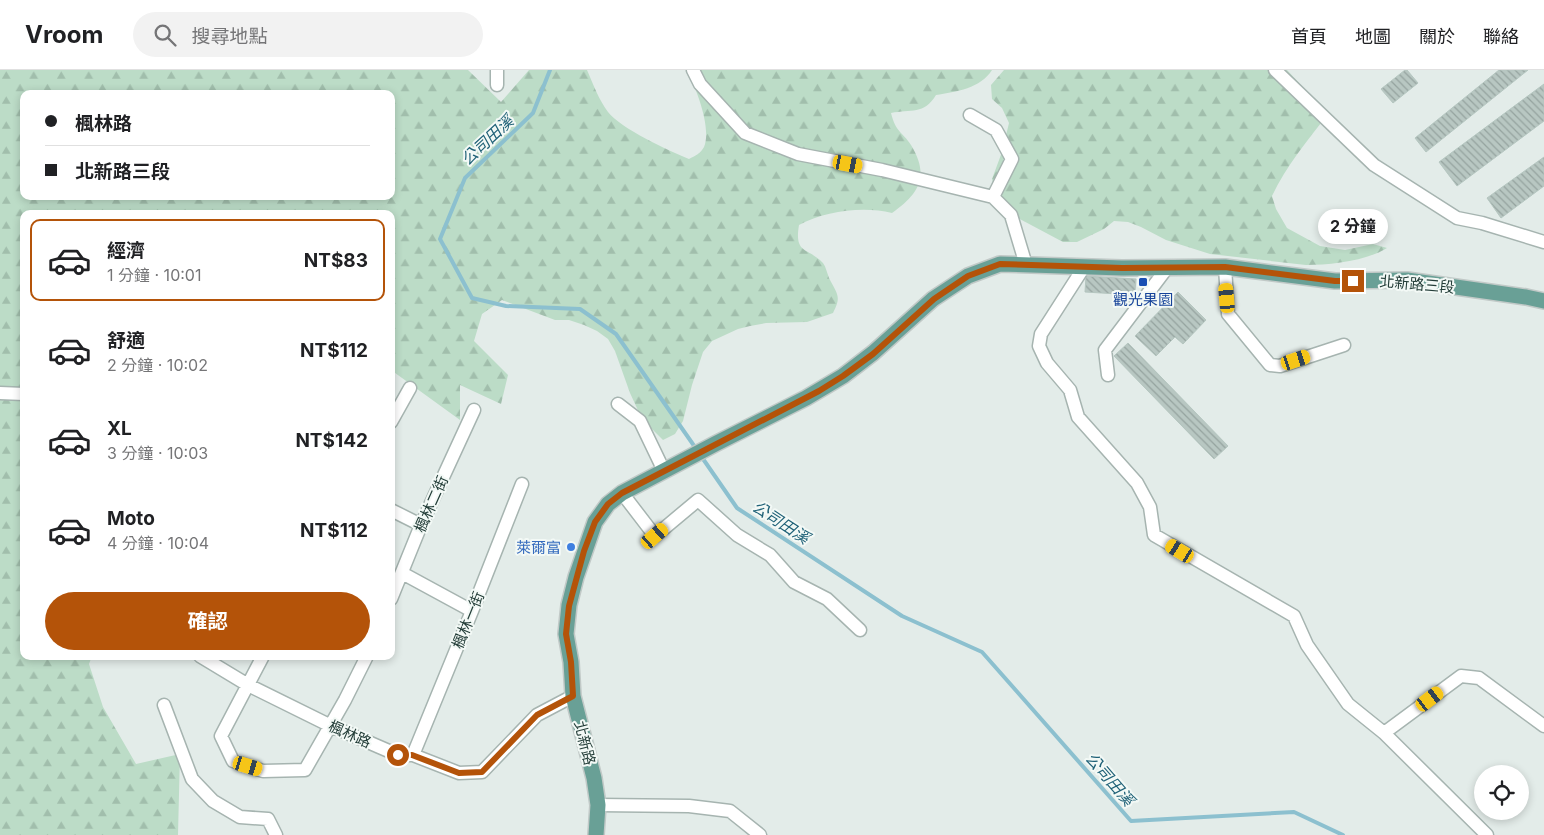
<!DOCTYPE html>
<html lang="zh-TW">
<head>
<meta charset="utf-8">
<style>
	:root { --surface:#fff; --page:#f2f2f2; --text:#202124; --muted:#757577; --line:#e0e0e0; --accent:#b45309 }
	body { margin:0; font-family:Inter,"Noto Sans TC",sans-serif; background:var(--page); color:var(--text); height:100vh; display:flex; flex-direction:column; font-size:19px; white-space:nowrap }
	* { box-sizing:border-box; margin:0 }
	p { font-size:16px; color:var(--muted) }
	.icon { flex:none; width:28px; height:28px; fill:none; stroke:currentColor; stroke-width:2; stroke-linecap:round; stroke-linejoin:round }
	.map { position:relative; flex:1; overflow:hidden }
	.details { position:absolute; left:20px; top:140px; width:375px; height:450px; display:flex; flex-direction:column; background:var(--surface); border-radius:10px; box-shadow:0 2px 8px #0003 }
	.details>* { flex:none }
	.top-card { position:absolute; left:20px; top:20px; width:375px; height:110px; border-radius:10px; box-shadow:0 2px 8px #0003; display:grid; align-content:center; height:110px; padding:0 25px; background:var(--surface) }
	.controls { position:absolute; left:1474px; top:695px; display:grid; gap:10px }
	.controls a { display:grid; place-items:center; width:55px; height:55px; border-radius:50%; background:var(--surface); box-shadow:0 2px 8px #0003; font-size:25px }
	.end { position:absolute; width:22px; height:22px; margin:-11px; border:6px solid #b45309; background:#fff; box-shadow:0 0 0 2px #fff }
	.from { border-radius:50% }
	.bubble { position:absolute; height:35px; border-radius:18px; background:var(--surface); box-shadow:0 2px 8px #0003; font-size:16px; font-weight:700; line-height:35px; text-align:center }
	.car { position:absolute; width:15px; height:30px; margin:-15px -8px; border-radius:6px; box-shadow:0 0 4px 1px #0007; background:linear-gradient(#f5c518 24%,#345 0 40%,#f5c518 0 76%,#345 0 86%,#f5c518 0) }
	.top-card b { display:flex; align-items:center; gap:18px; height:48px; font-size:19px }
	.top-card b+b { border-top:1px solid var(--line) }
	.top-card i { width:12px; height:12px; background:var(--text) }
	ul { padding:9px 0 0; list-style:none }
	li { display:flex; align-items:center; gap:15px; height:82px; margin:0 10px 8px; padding:0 15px; border:2px solid transparent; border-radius:10px }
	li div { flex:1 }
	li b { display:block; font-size:19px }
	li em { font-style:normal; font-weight:700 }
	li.on { border-color:var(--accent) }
	li>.icon { width:45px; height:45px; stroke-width:1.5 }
	.button { display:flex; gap:10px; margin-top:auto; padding:10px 25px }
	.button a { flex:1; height:58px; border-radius:30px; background:var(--accent); color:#fff; font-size:20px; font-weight:700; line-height:58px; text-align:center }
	header { display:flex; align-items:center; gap:30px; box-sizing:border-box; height:70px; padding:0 25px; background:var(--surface); border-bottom:1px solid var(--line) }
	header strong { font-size:24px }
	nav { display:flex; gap:28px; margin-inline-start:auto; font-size:18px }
	.search { width:350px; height:45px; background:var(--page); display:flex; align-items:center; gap:12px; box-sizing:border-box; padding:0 18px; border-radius:28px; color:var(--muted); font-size:19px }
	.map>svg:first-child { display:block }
	.forest { fill:url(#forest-firs); fill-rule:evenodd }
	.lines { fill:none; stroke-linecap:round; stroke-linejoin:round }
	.stream { stroke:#8cc0cf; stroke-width:4 }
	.building { fill:url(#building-back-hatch); stroke:#b5c6c0 }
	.minor-casing { stroke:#a6b4b0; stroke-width:15 }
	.major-casing { stroke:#c1c9c7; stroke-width:18 }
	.minor { stroke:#fff; stroke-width:12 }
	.major { stroke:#69a096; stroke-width:15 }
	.route { stroke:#b45309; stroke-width:6 }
	.transit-dot { fill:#1a4fb4; stroke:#f3f9f6; stroke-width:2 }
	.shop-dot { fill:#3f7fe0; stroke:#f3f9f6; stroke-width:2 }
	.labels { text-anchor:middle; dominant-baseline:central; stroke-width:4; stroke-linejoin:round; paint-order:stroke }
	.street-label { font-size:15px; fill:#233d38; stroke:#f3f9f6 }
	.transit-label { font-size:15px; fill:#164399; stroke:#f3f9f6 }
	.shop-label { font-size:15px; fill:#366cbe; stroke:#f3f9f6; text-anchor:end }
	.water-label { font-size:16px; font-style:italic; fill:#1f6177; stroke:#f3f9f6 }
</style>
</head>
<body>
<header>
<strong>Vroom</strong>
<div class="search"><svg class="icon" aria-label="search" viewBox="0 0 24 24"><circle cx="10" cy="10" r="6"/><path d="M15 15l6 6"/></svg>搜尋地點</div>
<nav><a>首頁</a><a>地圖</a><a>關於</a><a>聯絡</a></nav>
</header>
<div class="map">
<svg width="1544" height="765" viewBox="0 0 1544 765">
	<defs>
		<pattern id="forest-firs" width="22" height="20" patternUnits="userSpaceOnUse" patternTransform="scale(1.25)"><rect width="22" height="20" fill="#bcdcc7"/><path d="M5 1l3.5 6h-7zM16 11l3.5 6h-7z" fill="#a1beac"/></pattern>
		<pattern id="building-back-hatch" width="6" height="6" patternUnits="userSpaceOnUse" patternTransform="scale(1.25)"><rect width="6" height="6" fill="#b8c7c2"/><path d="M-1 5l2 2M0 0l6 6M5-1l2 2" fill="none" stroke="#95a39f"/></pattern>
	</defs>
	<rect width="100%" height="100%" fill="#e3ece9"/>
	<!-- forest -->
	<path class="forest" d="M0 0H468L501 32 529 0H587C593 14 599 30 608 42 620 58 669 81 689 89 695 86 701 83 704 77 712 58 696 18 687 0H992C981 18 956 22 936 25 924 45 911 39 891 43 896 63 902 61 911 75 930 106 919 124 892 143 863 136 825 141 799 155 794 185 808 177 823 193 826 197 827 203 829 208 837 224 842 226 833 243L807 252 766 253 750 256 738 259 712 271 703 282 692 315 683 351 675 364 663 370 642 349 630 323 615 281 608 269 597 261 584 255 569 250H555L502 230 482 244 474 271 508 305 501 334 460 315V350L391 300V144H24V586H92L89 594 103 637 136 694 180 684 178 765H0ZM24 24H391V126H24Z
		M1004 0H1287L1328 44C1308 70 1286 96 1272 126L1276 139 1287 158 1320 176 1345 180 1373 174 1387 178C1366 191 1331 195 1306 195L1210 184 1166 170 1141 157 1128 152 1114 151 1104 159 1077 172H1063L1014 146 996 124 992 109 1002 82 1009 53 1002 38 992 29 991 15Z"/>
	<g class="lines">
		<!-- stream -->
		<path class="stream" d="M550 0 533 43 465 108 440 169 472 228 506 236 580 239 616 264 697 380
			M701 386 737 438 902 546 982 582 1131 751 1294 742 1343 765"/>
	</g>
	<!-- building -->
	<path class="building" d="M1405 0H1407L1418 13 1393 33 1381 19Z
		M1499 0H1528L1426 82 1415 68Z
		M1544 14V51L1457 116 1439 92Z
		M1544 87V116L1501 148 1487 128Z
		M1086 206 1136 209 1134 233 1118 232V224L1085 222Z
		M1178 222 1206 250 1183 274 1175 267 1156 286 1135 266Z
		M1128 273 1228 376 1214 389 1114 286Z"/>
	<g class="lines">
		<defs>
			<path id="minor" d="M693 0 700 14 745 63 798 84 882 100 993 127 1011 145 1026 195
				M1275 0 1374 95 1457 148 1482 153 1544 172
				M497 15V0
				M970 45 996 60 1012 89 993 127
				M1084 197 1041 264 1039 276 1047 293 1070 320 1078 347 1137 413 1150 437 1154 465 1294 546 1307 575 1348 634 1384 663 1487 765
				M1225 197 1228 244 1270 295 1280 296 1344 275
				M1108 305 1105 280 1167 198
				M0 323 24 324
				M618 334 640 351 664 401
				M391 352 410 318
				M622 423 655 466 698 430 737 465 770 485 794 512 827 529 860 560
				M391 440 421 455
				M402 503 472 541
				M391 529 421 455 474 340
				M200 586 248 615 331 656 398 685H413L459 703 482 702 537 645 573 626
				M263 586 221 666 233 691 263 701 305 700 345 630 367 586
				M164 635 192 709 213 731 240 747 268 749 276 765
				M1384 663 1461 606 1479 608 1544 656
				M413 685 472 541 522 414
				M598 735 689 736 730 741 760 765"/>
			<path id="major" d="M596 765 598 735 594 708 573 626 571 592 566 564 569 535 576 507 595 452 608 434 622 423 715 374 806 328 843 306 873 283 933 229 968 206 1000 194 1122 198 1225 197 1335 211 1407 210 1526 227 1544 231"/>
		</defs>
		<!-- minor casing -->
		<use href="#minor" class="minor-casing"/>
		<!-- major casing -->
		<use href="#major" class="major-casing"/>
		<!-- minor -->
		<use href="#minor" class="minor"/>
		<!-- major -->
		<use href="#major" class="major"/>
	</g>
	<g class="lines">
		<!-- route -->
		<path class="route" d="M398 685H412L459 703 482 702 537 645 573 626 571 592 566 564 569 536 584 481 595 452 608 434 622 423 819 321 843 306 873 284 934 229 968 206 1000 194 1122 198 1225 197 1335 211H1353"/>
	</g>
	<!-- markers -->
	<rect class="transit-dot" x="1138" y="207" width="10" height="10" rx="2.5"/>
	<circle class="shop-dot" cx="571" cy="477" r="5"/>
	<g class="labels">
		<!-- street labels -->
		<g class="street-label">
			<text transform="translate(1417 214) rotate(5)">北新路三段</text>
			<text transform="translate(431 434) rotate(-66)">楓林二街</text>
			<text transform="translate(468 550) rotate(-68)">楓林一街</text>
			<text transform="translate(350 664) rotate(24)">楓林路</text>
			<text transform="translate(585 673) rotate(76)">北新路</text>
		</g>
		<!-- transit labels -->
		<g class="transit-label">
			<text x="1143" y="229">觀光果園</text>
		</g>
		<!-- shop labels -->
		<g class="shop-label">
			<text x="561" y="477">萊爾富</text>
		</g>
		<!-- water labels -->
		<g class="water-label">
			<text transform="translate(487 70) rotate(-43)">公司田溪</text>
			<text transform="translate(781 452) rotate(33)">公司田溪</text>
			<text transform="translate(1110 709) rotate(49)">公司田溪</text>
		</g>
	</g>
</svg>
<div class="controls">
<a><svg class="icon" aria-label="locate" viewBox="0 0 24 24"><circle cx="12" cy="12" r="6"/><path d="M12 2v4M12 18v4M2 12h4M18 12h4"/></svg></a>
</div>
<i class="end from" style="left:398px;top:685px"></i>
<i class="end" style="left:1353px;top:211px"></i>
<div class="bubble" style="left:1318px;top:139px;width:70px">2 分鐘</div>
<i class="car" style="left:848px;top:94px;rotate:101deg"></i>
<i class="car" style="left:1227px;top:228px;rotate:355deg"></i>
<i class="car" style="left:1296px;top:290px;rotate:72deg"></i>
<i class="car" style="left:655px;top:466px;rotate:49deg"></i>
<i class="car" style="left:1180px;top:481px;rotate:301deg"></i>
<i class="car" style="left:1430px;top:629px;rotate:53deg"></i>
<i class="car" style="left:248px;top:696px;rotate:107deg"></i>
<div class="top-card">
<b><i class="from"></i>楓林路</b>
<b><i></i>北新路三段</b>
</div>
<section class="details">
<ul>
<li class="on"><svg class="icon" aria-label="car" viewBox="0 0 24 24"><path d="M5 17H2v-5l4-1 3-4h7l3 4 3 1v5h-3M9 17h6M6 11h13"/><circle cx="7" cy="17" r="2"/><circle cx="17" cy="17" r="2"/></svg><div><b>經濟</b><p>1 分鐘 · 10:01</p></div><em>NT$83</em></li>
<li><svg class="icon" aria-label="car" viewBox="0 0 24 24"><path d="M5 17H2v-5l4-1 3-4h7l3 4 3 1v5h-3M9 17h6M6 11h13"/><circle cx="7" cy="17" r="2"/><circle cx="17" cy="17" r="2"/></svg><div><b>舒適</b><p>2 分鐘 · 10:02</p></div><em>NT$112</em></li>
<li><svg class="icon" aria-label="car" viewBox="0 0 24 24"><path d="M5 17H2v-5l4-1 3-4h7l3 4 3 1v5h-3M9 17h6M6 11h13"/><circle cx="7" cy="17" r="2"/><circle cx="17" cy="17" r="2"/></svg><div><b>XL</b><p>3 分鐘 · 10:03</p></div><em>NT$142</em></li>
<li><svg class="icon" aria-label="car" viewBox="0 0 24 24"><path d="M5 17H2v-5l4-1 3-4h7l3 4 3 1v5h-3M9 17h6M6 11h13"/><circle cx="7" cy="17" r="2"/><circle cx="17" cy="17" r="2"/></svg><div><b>Moto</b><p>4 分鐘 · 10:04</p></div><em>NT$112</em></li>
</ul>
<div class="button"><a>確認</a></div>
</section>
</div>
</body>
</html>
